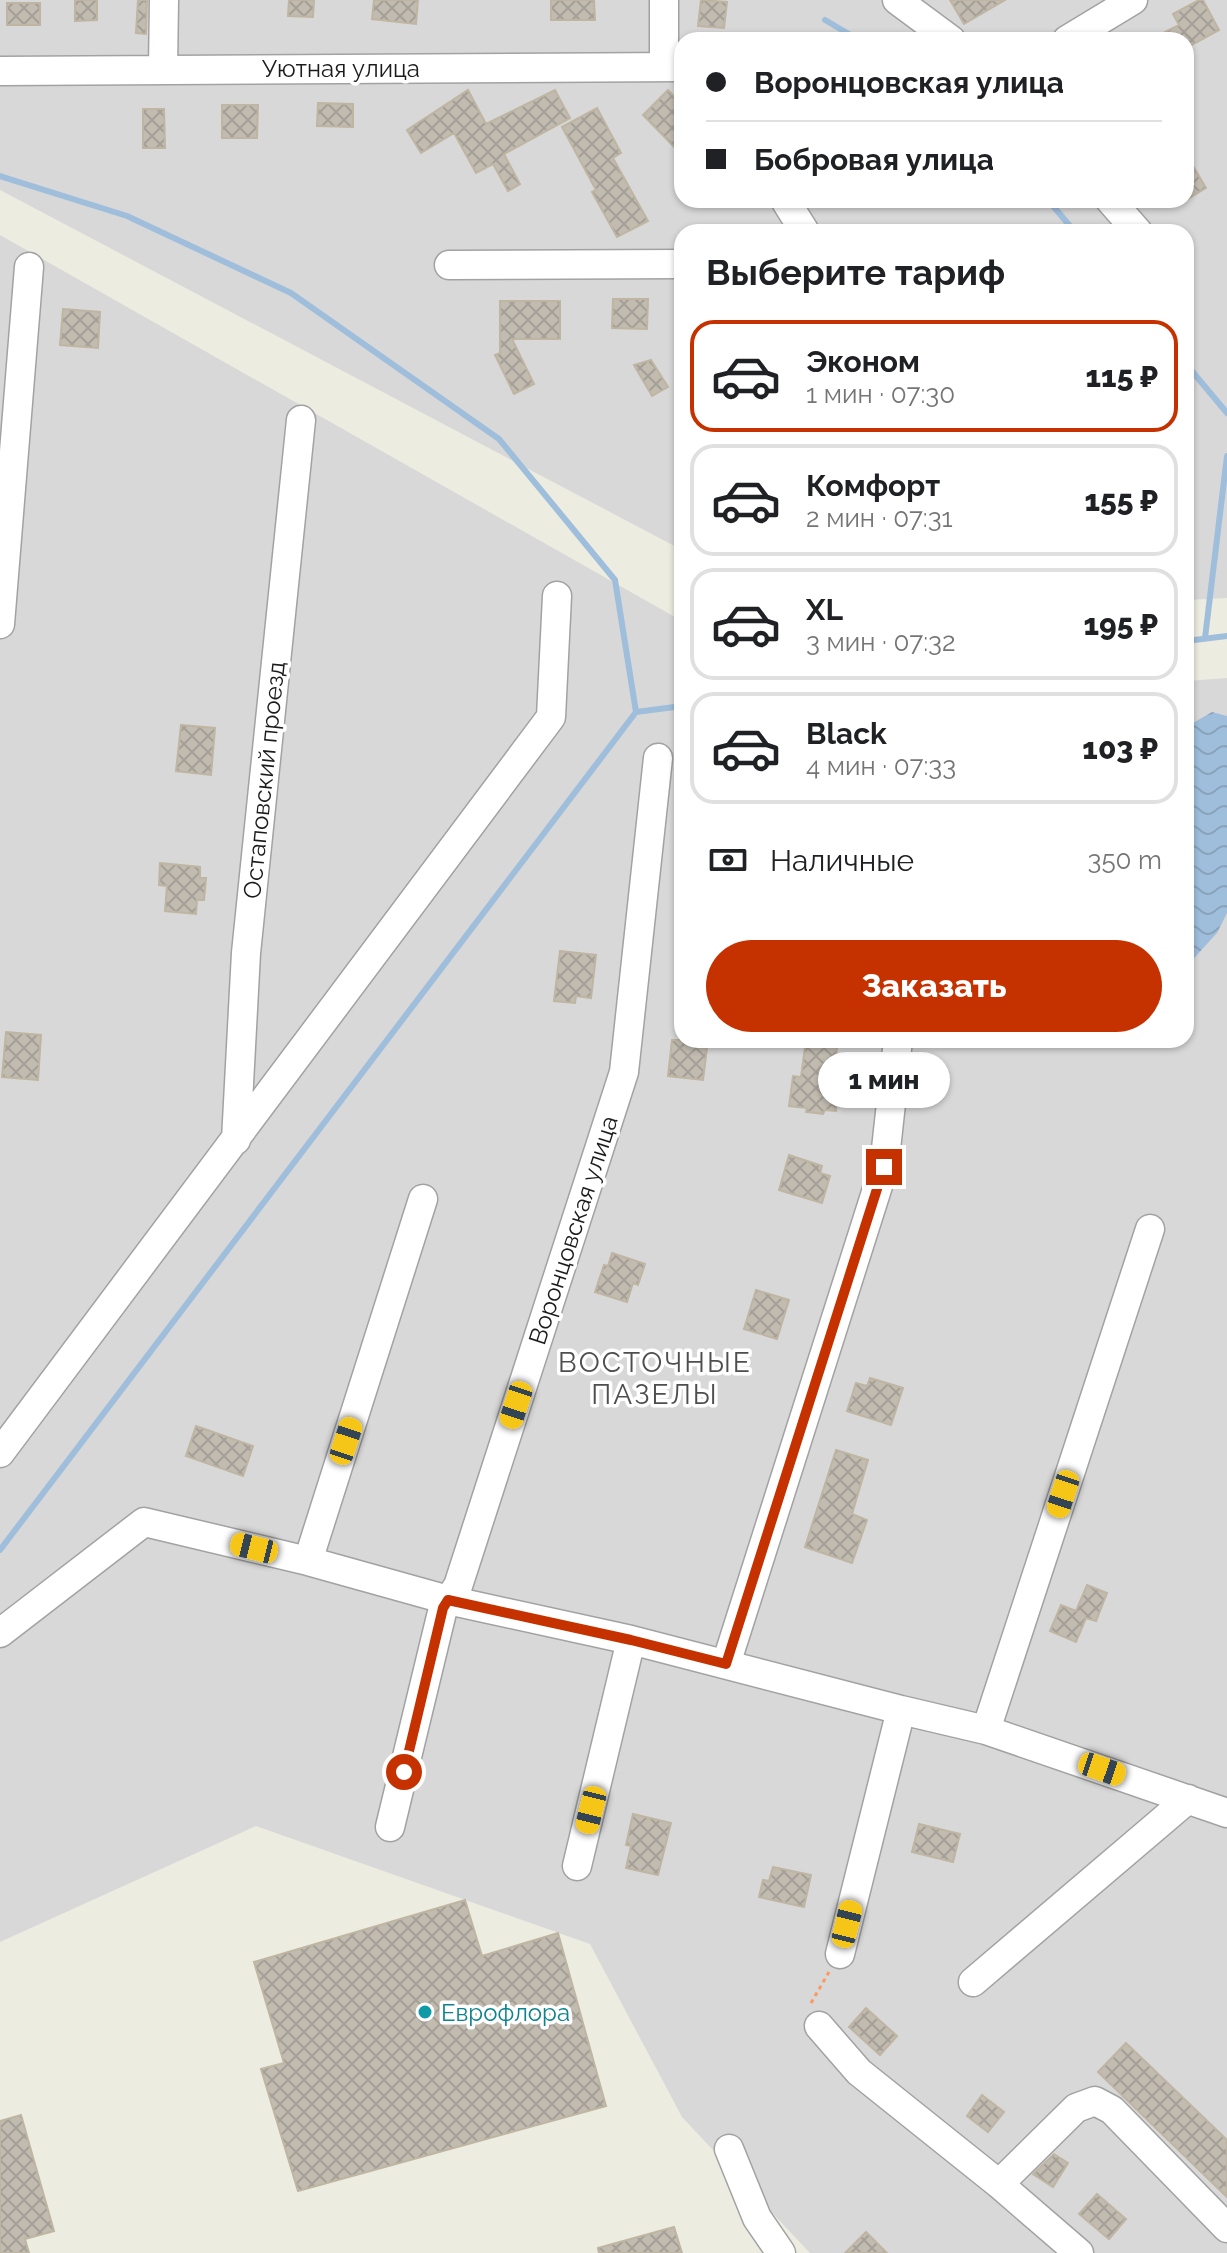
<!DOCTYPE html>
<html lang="ru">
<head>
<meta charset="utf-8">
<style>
	:root { --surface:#fff; --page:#f2f2f2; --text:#202124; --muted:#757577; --line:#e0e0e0; --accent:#c53200 }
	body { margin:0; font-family:Raleway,sans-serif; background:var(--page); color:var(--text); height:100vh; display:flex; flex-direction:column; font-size:30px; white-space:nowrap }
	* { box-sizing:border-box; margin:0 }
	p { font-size:26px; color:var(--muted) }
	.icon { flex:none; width:44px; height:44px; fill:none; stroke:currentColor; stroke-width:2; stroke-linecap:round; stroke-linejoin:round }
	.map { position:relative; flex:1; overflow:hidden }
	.details { position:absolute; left:674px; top:224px; width:520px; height:824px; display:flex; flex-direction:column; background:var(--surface); border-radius:24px; box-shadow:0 2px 6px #0004 }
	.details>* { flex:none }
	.banner { position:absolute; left:674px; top:32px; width:520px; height:176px; border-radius:24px; box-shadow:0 2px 6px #0004; display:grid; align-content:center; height:176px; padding:0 32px; background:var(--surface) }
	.end { position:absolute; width:36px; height:36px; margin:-18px; border:10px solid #c53200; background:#fff; box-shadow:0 0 0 4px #fff }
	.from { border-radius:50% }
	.bubble { position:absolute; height:56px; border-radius:28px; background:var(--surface); box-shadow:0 2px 6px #0004; font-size:26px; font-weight:800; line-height:56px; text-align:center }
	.car { position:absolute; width:24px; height:48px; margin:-24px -12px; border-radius:10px; box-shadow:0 0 6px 2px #0007; background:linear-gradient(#f5c518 24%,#345 0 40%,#f5c518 0 76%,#345 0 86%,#f5c518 0) }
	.banner b { display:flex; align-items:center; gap:28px; height:76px; font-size:30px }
	.banner b+b { border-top:2px solid var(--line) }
	.banner i { width:20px; height:20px; background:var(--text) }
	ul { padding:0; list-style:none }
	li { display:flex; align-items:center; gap:24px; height:112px; margin:0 16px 12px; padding:0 16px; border:4px solid var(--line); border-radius:24px }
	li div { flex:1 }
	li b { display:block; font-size:30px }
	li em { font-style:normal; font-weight:800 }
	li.current { border-color:var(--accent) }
	li>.icon { width:72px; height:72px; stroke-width:1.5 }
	h2 { padding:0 32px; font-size:36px; line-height:96px }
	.pay { display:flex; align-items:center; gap:20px; height:88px; padding:0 32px; font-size:30px }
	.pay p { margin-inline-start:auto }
	.primary-button { display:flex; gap:16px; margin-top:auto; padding:16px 32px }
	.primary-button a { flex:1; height:92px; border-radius:48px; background:var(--accent); color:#fff; font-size:32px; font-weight:800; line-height:92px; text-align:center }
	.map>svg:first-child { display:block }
	.residential { fill:#d9d8d8; fill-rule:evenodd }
	.water { fill:url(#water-waves) }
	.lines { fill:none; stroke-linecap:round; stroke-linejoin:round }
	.stream { stroke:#9fbedb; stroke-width:6 }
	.building { fill:url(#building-cross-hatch); stroke:#beb5a2; stroke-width:2 }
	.minor-casing { stroke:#a2a2a2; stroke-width:31 }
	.path { stroke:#f99964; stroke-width:3; stroke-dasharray:4 4; stroke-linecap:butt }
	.minor { stroke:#fff; stroke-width:28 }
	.route { stroke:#c53200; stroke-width:10 }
	.culture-dot { fill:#0f9aa8; stroke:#fff; stroke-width:3 }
	.labels { text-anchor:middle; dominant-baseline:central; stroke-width:7; stroke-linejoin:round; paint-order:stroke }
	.street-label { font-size:24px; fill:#1b1b1b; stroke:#fff }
	.culture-label { font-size:24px; fill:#0d838f; stroke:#fff; text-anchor:start }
	.quarter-label { font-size:28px; letter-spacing:2px; fill:#4e4e4e; stroke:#fff }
</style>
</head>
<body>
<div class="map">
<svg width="1227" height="2253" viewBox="0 0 1227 2253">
	<defs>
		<pattern id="water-waves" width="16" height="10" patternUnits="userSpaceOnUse" patternTransform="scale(2)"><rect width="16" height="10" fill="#9fbedb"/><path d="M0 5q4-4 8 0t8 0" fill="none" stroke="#88a3bb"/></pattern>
		<pattern id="building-cross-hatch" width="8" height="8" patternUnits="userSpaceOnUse" patternTransform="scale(2)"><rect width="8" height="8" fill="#c1bbb0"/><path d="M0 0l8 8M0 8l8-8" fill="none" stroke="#a5a097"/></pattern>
	</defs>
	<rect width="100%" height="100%" fill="#edece0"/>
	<!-- residential -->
	<path class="residential" d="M0 0H1227V598L1186 600V232H682V550L0 190ZM682 40H1186V200H682Z
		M0 235 682 621V1040H1186V681L1227 678V2253H810L682 2117 590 1944 256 1826 0 1942Z"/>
	<!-- water -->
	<path class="water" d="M1212 712 1227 716V913L1217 933 1186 967V727Z"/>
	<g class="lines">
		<!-- stream -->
		<path class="stream" d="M825 20 859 40
			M0 176 127 216 291 293 499 439 615 580 636 712
			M1048 200 1075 232
			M1186 364 1227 413
			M1205 638 1227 456
			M1186 641 1227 636
			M0 1550 636 712 682 706"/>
	</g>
	<!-- building -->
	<path class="building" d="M75 0H97V20L75 21Z
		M138 0H147L146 34 136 33Z
		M289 0H314L313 17 288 16Z
		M374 0H418L416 24 372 19Z
		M551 0H594L595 20H551Z
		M701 0 727 2 724 28 698 26Z
		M950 0H1005L964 24Z
		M1199 0H1203L1219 30 1186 48V40H1150L1179 25 1173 14Z
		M7 3H40V25H7Z
		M468 90 486 124 555 90 570 118 504 154 520 184 508 191 493 164 476 173 454 133 421 153 407 130Z
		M668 90 682 105V155L643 115Z
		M318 103 353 104V127L317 126Z
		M222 105H258L257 138H222Z
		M597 108 621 153 613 158 648 221 617 237 592 192 596 190 562 127Z
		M143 109H164L165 148H143Z
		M1186 154 1206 188 1186 200Z
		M613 299H648L647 329 612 328Z
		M500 301H560V339H512L534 384 514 394 495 355 500 353Z
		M63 309 100 312 98 348 60 345Z
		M651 360 668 387 652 396 634 365Z
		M181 725 215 728 211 775 176 771Z
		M160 863 200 867V878H206L204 900H197L196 914 165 911 167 886 159 885Z
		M560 951 596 955 591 998 576 996 575 1003 554 1001Z
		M6 1032 41 1035 38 1080 2 1077Z
		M672 1040H708L703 1080 668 1076Z
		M806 1040H838L833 1080 839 1081 836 1111 825 1110 823 1114 806 1112 807 1108 789 1106 793 1076 801 1077Z
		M789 1155 822 1166 820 1173 830 1176 822 1203 779 1190Z
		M612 1253 645 1264 638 1285 633 1283 627 1302 595 1292 604 1265 608 1266Z
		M756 1290 789 1300 777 1339 744 1329Z
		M870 1378 903 1388 891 1425 847 1411 856 1383 867 1386Z
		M196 1426 253 1446 243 1476 186 1456Z
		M836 1450 868 1460 852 1514 867 1520 852 1563 805 1547Z
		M1087 1585 1107 1593 1096 1621 1086 1618 1076 1642 1050 1631 1061 1605 1076 1611Z
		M633 1814 671 1823 658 1875 626 1868 631 1846 626 1845Z
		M919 1824 960 1834 953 1862 912 1852Z
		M773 1867 811 1875 804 1907 759 1897 763 1880 769 1881Z
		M465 1900 482 1956 558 1933 606 2106 298 2191 261 2069 284 2063 254 1962Z
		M866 2008 897 2036 880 2055 849 2027Z
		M1126 2043 1227 2140V2197L1098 2072Z
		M982 2095 1004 2112 988 2132 967 2116Z
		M21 2115 54 2231 25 2239 29 2253H0V2121Z
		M1054 2154 1068 2163 1053 2187 1033 2174Z
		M1097 2194 1126 2219 1109 2239 1079 2214Z
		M674 2227 682 2253H599L598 2248Z
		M866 2232 887 2253H845Z"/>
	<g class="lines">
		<defs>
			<path id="minor" d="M664 0V67
				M897 0 951 40
				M1067 40 1133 0
				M163 69 164 0
				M0 71 682 67
				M785 200 805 232
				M1110 200 1138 232
				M449 265 682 264
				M0 624 29 267
				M236 1140 246 953 301 420
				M0 1453 551 717 557 596
				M308 1561 423 1199
				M0 1633 144 1522 308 1561 448 1600 631 1640 901 1710 986 1730 1227 1813
				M726 1664 884 1167 898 1040
				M986 1730 1150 1229
				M390 1827 443 1608 458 1586 624 1072 658 758
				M577 1866 631 1640
				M840 1954 901 1710
				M973 1982 1188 1799
				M819 2026 859 2072 999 2184 1079 2253
				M729 2149 757 2218 781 2253
				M999 2184 1076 2108 1095 2101 1112 2110 1227 2228"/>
		</defs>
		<!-- minor casing -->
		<use href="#minor" class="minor-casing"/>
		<!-- path -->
		<path class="path" d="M811 2003 829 1972"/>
		<!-- minor -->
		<use href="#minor" class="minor"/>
	</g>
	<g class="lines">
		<!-- route -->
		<path class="route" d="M404 1772 443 1608 448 1600 631 1640 726 1664 884 1167"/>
	</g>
	<!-- markers -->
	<circle class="culture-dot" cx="425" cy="2012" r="8"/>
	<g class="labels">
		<!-- street labels -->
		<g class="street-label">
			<text x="341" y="68">Уютная улица</text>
			<text transform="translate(264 780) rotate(-84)">Остаповский проезд</text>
			<text transform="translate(573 1230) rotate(-72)">Воронцовская улица</text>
		</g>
		<!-- culture labels -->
		<g class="culture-label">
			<text x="441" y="2012">Еврофлора</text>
		</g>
		<!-- quarter labels -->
		<g class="quarter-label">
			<text x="655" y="1362">ВОСТОЧНЫЕ<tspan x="655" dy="32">ПАЗЕЛЫ</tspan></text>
		</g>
	</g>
</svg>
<i class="end from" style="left:404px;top:1772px"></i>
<i class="end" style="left:884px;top:1167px"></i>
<div class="bubble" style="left:818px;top:1052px;width:132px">1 мин</div>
<i class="car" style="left:516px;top:1405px;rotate:198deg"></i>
<i class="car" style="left:346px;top:1441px;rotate:18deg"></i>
<i class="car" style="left:1063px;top:1494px;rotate:198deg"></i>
<i class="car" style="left:254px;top:1548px;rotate:284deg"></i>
<i class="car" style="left:1102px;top:1769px;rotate:109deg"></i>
<i class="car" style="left:591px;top:1810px;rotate:194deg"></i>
<i class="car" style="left:847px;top:1924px;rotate:14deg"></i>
<div class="banner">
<b><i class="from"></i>Воронцовская улица</b>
<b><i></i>Бобровая улица</b>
</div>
<section class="details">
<h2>Выберите тариф</h2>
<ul>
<li class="current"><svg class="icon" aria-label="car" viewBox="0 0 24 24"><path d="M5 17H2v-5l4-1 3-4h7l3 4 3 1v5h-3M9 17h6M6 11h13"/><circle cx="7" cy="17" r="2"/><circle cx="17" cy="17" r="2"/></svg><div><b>Эконом</b><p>1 мин · 07:30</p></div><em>115 ₽</em></li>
<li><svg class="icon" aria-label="car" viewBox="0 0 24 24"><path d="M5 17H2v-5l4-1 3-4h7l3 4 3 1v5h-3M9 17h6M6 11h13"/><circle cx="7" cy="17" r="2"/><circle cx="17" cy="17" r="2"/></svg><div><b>Комфорт</b><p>2 мин · 07:31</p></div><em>155 ₽</em></li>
<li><svg class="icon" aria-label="car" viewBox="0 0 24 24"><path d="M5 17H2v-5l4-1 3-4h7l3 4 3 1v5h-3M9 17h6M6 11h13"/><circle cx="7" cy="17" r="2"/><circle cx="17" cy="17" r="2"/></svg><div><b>XL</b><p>3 мин · 07:32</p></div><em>195 ₽</em></li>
<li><svg class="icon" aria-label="car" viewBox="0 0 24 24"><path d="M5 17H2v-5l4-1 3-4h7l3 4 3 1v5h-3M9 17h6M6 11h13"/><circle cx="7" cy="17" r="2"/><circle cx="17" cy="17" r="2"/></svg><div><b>Black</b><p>4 мин · 07:33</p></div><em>103 ₽</em></li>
</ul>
<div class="pay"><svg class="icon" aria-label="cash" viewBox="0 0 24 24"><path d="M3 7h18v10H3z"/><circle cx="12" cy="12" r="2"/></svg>Наличные<p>350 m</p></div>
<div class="primary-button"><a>Заказать</a></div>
</section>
</div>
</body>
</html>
